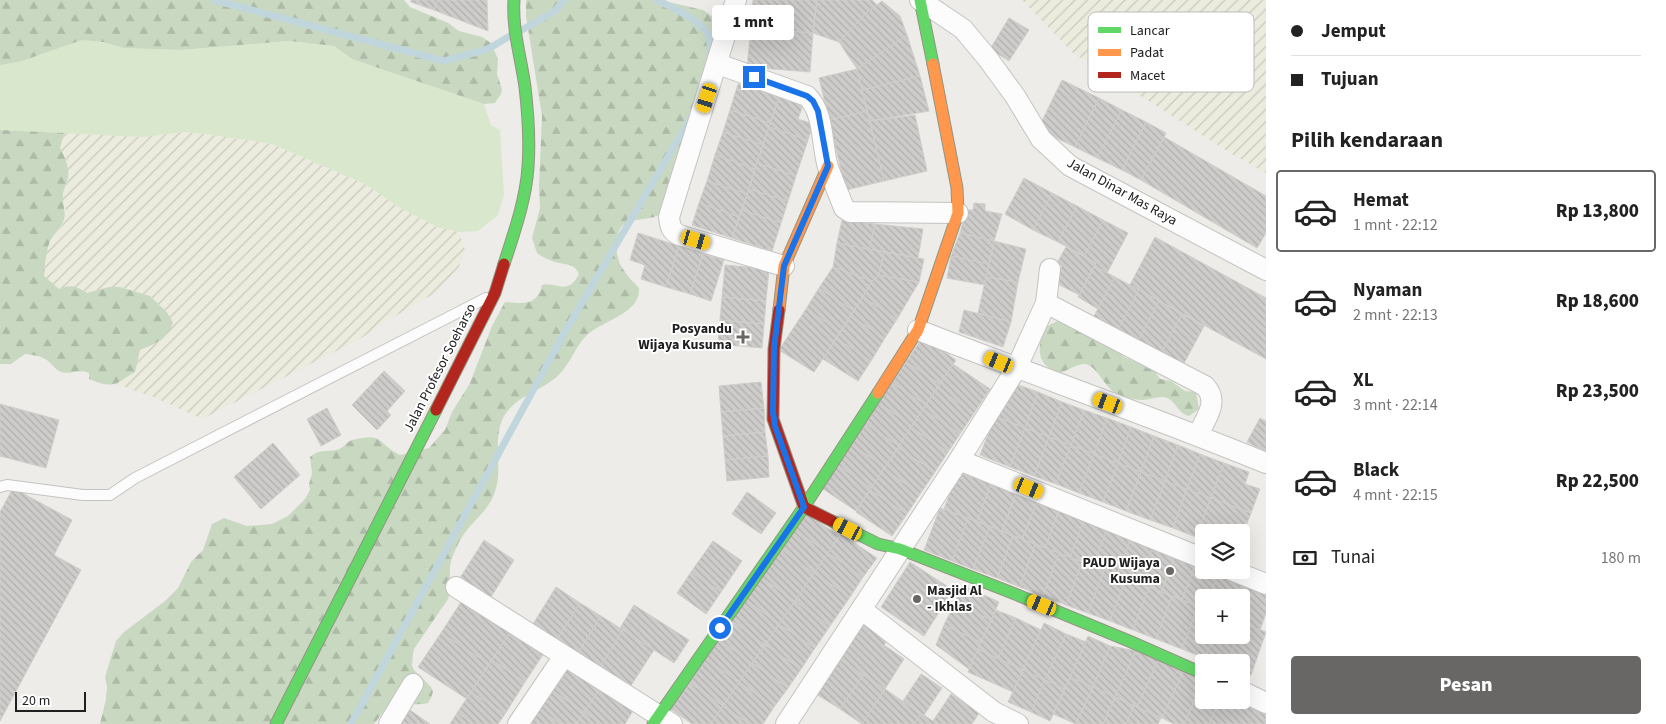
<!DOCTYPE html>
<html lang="id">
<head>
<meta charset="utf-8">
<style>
	:root { --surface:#fff; --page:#f2f2f2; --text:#222; --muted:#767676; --line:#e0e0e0; --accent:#686766 }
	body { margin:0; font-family:"Source Sans 3",sans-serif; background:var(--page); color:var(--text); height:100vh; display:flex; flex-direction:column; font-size:19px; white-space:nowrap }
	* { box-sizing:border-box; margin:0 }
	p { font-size:16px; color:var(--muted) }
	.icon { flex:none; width:28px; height:28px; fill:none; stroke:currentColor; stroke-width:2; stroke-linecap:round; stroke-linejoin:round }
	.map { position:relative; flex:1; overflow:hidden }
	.sheet { display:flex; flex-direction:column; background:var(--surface); width:400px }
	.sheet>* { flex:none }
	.guide { display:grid; align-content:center; height:110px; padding:0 25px; background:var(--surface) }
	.buttons { position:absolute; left:1195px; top:524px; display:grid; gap:10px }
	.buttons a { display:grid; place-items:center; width:55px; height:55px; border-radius:5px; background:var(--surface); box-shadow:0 5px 20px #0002; font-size:25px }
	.scale { position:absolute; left:15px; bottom:12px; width:71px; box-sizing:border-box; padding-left:5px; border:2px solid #202020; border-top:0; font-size:14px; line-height:18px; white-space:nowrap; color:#202020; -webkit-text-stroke:4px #fff; paint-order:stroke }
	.end { position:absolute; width:22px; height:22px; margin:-11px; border:6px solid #1a73e8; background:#fff; box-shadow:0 0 0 2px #fff }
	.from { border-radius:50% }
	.bubble { position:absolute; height:35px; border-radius:5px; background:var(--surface); box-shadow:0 5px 20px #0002; font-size:16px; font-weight:800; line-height:35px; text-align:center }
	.car { position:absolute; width:15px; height:30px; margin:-15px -8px; border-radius:6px; box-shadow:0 0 4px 1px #0007; background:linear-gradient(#f5c518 24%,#345 0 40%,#f5c518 0 76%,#345 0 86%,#f5c518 0) }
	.guide b { display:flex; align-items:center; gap:18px; height:48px; font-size:19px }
	.guide b+b { border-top:1px solid var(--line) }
	.guide i { width:12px; height:12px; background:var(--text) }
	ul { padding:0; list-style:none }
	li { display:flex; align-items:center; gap:15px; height:82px; margin:0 10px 8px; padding:0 15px; border:2px solid transparent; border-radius:5px }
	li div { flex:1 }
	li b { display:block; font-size:19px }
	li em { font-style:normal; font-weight:800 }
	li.active { border-color:var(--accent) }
	li>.icon { width:45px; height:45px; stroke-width:1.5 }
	h2 { padding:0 25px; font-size:22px; line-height:60px }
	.pay { display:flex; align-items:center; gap:12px; height:55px; padding:0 25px; font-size:19px }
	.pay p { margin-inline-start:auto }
	.action { display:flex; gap:10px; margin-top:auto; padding:10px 25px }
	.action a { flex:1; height:58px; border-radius:5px; background:var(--accent); color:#fff; font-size:20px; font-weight:800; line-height:58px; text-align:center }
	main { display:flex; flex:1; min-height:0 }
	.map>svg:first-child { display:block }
	.farmland { fill:url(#farmland-furrows) }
	.grass { fill:#d9e7cc }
	.forest { fill:url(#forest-firs) }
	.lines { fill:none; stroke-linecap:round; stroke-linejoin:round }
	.stream { stroke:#c0d6dc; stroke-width:7 }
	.building { fill:url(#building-back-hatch); stroke:#d0ceca }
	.lane-casing { stroke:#c3c3c1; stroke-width:12 }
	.street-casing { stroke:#c3c3c1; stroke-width:22 }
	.fast-casing { stroke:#939583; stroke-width:13 }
	.slow-casing { stroke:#939583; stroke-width:13 }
	.jam-casing { stroke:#939583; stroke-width:13 }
	.lane { stroke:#fcfcfc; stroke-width:10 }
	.street { stroke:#fcfcfc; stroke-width:20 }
	.fast { stroke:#63d668; stroke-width:11 }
	.slow { stroke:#ff974d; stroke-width:11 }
	.jam { stroke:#b3261e; stroke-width:11 }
	.route { stroke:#1a73e8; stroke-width:6 }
	.poi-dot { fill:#686766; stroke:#fff; stroke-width:2 }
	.labels { text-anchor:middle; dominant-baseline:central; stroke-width:4; stroke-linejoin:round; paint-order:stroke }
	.street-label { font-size:14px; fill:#202020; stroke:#fff }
	.poi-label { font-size:14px; font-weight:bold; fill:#202020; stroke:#fff; text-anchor:end }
	.key { fill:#fff; stroke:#bcbcbc; stroke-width:1 }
	.key-label { font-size:14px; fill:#202020 }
</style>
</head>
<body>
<main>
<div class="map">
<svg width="1266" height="724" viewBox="0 0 1266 724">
	<defs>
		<pattern id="farmland-furrows" width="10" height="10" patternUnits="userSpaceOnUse" patternTransform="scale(1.25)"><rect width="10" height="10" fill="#ebebde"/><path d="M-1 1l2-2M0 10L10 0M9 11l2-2" fill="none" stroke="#c9c9be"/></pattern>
		<pattern id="forest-firs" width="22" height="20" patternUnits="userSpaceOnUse" patternTransform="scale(1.25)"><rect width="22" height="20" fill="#c9d9c1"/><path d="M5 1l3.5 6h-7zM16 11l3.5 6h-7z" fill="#acbaa6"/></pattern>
		<pattern id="building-back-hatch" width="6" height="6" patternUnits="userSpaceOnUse" patternTransform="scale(1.25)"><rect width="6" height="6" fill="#ceccca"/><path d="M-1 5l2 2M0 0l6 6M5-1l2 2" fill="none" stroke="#b1afad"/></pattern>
	</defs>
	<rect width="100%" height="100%" fill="#edece9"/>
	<!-- farmland -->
	<path class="farmland" d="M1022 0H1266V173L1232 154 1073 53Z
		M184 132 206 134 272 144 365 184 399 207 437 227 459 232 465 250 459 267 435 293 390 319 360 339 202 419 154 397 115 384 135 372 140 350 160 342 167 312 150 296 120 287H109L87 293 80 287 59 289 44 276 47 251 51 241 64 222 66 211 62 200 63 190 68 179 65 158 59 148 64 133 142 137Z"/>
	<!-- grass -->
	<path class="grass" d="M82 40 103 42 124 48 180 50 289 41 334 46 352 59 484 104 491 125 500 130 504 195 498 215 478 231 459 232 437 227 399 207 365 184 272 144 206 134 184 132 142 137 0 130V65L19 62Z"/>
	<!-- forest -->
	<path class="forest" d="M0 0H404L410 7 448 23 459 31 482 37 491 43 498 59 497 74 502 89 501 94 495 103 484 104 352 59 334 46 289 41 180 50 124 48 103 42 82 40 19 62 0 65Z
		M526 0H660L703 10 716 19 718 24 665 208 657 216C647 220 636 218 626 223 621 226 619 230 618 236 613 261 623 271 639 288 639 291 639 296 637 299 630 315 601 323 588 334 574 347 570 367 554 379 541 390 522 395 510 408 490 429 502 459 497 484 492 510 474 518 462 537 458 543 455 551 452 558 447 572 453 586 448 599L414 649 413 654 412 666 415 671 431 687 433 692 431 698 428 703 423 704 393 705 387 707 374 724H100L106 699 107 687 105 677 116 641 124 632 165 601 178 588 191 562 203 550 212 524 224 518 247 526 272 524 288 516 305 499 310 490 309 484 312 473 310 457C319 449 326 452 336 450 343 449 346 442 352 440 385 432 376 443 400 455L429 448 445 430 452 412 470 383 492 326 505 302C522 303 537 307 542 285 558 282 568 296 579 274 575 263 565 265 555 262 549 260 542 257 537 253L532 238 540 208 539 186 542 116 526 16Z
		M0 130 64 133 60 148C65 157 71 170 67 181 65 188 62 192 63 200 63 208 67 214 63 222 60 229 54 234 50 241 46 252 45 265 44 276L59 289C71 284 77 286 87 293L109 287H120L150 296 167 312 173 323C165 341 157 343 140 350L135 372C114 385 113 389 89 379V373C80 368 70 375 61 372 54 369 51 362 45 359 39 355 31 355 25 354L11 364H0Z
		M1058 321 1113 345 1124 357 1154 370 1160 379 1171 381 1185 391 1196 392 1199 409 1189 416C1179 414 1177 404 1169 399 1162 394 1151 400 1143 400 1136 400 1127 398 1120 396 1106 391 1096 363 1084 364 1077 364 1067 371 1059 373 1045 368 1038 360 1040 344 1040 339 1041 333 1044 329 1047 325 1054 323 1058 321Z"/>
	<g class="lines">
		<!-- stream -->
		<path class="stream" d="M214 0 444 61 488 49 510 36
			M657 0C671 7 704 21 709 37 711 43 710 54 710 61
			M520 31 555 11 564 0
			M351 724 566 330 693 114"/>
	</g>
	<!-- building -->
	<path class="building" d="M411 0H438L434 10 411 2Z
		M438 0H487L488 31 434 10Z
		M753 0H817L813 33 751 28Z
		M817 0H872L877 5 865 14 839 42 813 33Z
		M882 1 900 16 907 35 857 69 839 42 865 14Z
		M1009 18 1029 30 1009 61 990 49Z
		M751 28 813 33 810 72 747 67Z
		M907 35 920 76 862 90 857 69Z
		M857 69 867 111 829 120 819 78Z
		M920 76 929 111 870 121 862 90Z
		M1062 80 1099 98 1075 147 1038 129Z
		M738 84 779 97 770 123 730 110Z
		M779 97 803 105 798 119 813 124 808 140 769 127Z
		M1099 98 1122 110 1097 158 1075 147Z
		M730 110 770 123 763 145 723 132Z
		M1122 110 1146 122 1122 170 1097 158Z
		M867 111 884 181 846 190 829 120Z
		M915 115 927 171 884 181 870 121Z
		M1146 122 1166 133 1141 180 1122 170Z
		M769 127 808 140 796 176 757 163Z
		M723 132 763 145 755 169 715 155Z
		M1164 137 1266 196V233L1257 248 1141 180Z
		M715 155 755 169 747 194 707 181Z
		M757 163 796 176 788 201 749 189Z
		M1024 178 1052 193 1033 230 1005 214Z
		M707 181 747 194 739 217 699 203Z
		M749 189 788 201 781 223 742 210Z
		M1052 193 1077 206 1058 242 1033 230Z
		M699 203 739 217 732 238 692 225Z
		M974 203 985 204V211L1002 214 994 241 960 233 966 210H973Z
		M1077 206 1103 220 1084 256 1058 242Z
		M742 210 781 223 772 251 732 238Z
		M842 220 875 224 869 249 837 243Z
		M1103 220 1128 233 1107 273 1095 266 1096 263 1084 256Z
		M875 224 923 229 918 258 869 249Z
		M638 233 679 246 666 287 641 279 645 265 630 260Z
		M960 233 994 241 989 264 951 256Z
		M1155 237 1266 298V359L1130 285Z
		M994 241 1026 249 1018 282 986 277Z
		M837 243 884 252 879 275 872 281 833 267Z
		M679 246 703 254 690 294 666 287Z
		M1066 247 1096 263 1079 295 1054 282 1062 266 1057 263Z
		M884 252 924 259 919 282 879 275Z
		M703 254 724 260 711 301 690 294Z
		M951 256 989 264 985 285 947 278Z
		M725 265 769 269 766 301 722 297Z
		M1095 266 1115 277 1098 309 1078 297Z
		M833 267 872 281 854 311 819 288Z
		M879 275 919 282 897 319 863 297 872 281Z
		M986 277 1018 282 1011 322 978 313Z
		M1115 277 1139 290 1117 331 1093 318Z
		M819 288 854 311 841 332 806 309Z
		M1139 290 1159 301 1137 343 1117 331Z
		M722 297 766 301 764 324 720 320Z
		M863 297 897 319 885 338 850 316Z
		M1159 301 1182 314 1160 355 1137 343Z
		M806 309 841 332 814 372 779 350Z
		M964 310 1011 322 1003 347 959 332Z
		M1182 314 1204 326 1182 367 1160 355Z
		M850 316 885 338 871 361 836 338Z
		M720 320 764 324 762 348 718 344Z
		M923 337 956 360 940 384 906 362Z
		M836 338 871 361 858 381 823 359Z
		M906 362 940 384 926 405 892 383Z
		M953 364 990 389 974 413 937 388Z
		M384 371 405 391 387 411 391 415 377 430 352 405Z
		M1008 381 1038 392 1025 428 995 416Z
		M761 382 764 408 721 412 719 386Z
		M892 383 926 405 912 426 879 403Z
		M937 388 974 413 960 434 923 409Z
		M1038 392 1062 402 1049 437 1025 428Z
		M1062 402 1084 410 1071 445 1049 437Z
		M879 403 912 426 899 446 866 424Z
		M0 404 59 420 46 468 0 456Z
		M327 408 341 435 321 446 307 419Z
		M764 408 765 432 723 436 721 412Z
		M923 409 960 434 948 452 911 427Z
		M1084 410 1107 418 1094 454 1071 445Z
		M995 416 1025 428 1010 467 980 455Z
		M1107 418 1131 427 1118 463 1094 454Z
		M1260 418 1266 421V452L1247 442Z
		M866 424 899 446 885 467 852 445Z
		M911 427 948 452 935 472 898 448Z
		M1131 427 1154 436 1141 472 1118 463Z
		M1025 428 1049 437 1034 476 1010 467Z
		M765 432 768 456 725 460 723 436Z
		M1154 436 1178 445 1165 481 1141 472Z
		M1049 437 1071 445 1056 484 1034 476Z
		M273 443 300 475 261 509 234 477Z
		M852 445 885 467 871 488 838 465Z
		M1071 445 1094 454 1079 493 1056 484Z
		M1178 445 1200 454 1187 489 1165 481Z
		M898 448 935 472 920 494 884 469Z
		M1094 454 1118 463 1103 502 1079 493Z
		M1200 454 1224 463 1211 498 1187 489Z
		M768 456 769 477 727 481 725 460Z
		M1118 463 1141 472 1126 511 1103 502Z
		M1224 463 1249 472 1245 484 1260 489 1251 513 1211 498Z
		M838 465 871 488 856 511 823 489Z
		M884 469 920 494 907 514 870 490Z
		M958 472 991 484 977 522 944 509Z
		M1141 472 1165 481 1150 520 1126 511Z
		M1165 481 1187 489 1173 528 1150 520Z
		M991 484 1016 494 1002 531 977 522Z
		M13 488 72 520 54 555 81 570 0 721V512Z
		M1187 489 1211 498 1196 537 1173 528Z
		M870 490 907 514 892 536 856 512Z
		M747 492 776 513 761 534 732 514Z
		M1016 494 1037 502 1022 539 1002 531Z
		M1211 498 1251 513 1241 538V532H1204V540L1196 537Z
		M1037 502 1059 510 1045 548 1022 539Z
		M940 508 968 518 952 561 924 550Z
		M1059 510 1084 520 1070 557 1045 548Z
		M806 513 839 536 828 553 795 530Z
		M968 518 990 526 973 569 952 561Z
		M1084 520 1107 529 1093 566 1070 557Z
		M990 526 1013 536 997 578 973 569Z
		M1107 529 1131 538 1117 575 1093 566Z
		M795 530 828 553 814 573 781 549Z
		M841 534 877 558 863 577 828 553Z
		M1013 536 1035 544 1020 587 997 578Z
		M1131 538 1153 546 1139 583 1117 575Z
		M484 540 514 560 491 597 460 578Z
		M713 541 742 561 721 592 691 572Z
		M1035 544 1059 553 1043 596 1020 587Z
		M1153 546 1175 555 1161 592 1139 583Z
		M781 549 814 573 795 601 762 578Z
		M828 553 863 577 850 597 814 573Z
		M1059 553 1082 562 1066 605 1043 596Z
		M1175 555 1196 563 1182 600 1161 592Z
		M910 562 953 590 924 636 881 607Z
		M1082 562 1104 570 1088 613 1066 605Z
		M1196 563 1204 566V570L1219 571 1209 598H1204V609L1182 600Z
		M1104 570 1126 579 1110 621 1088 613Z
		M1219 571 1243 581 1236 598H1209Z
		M691 572 721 592 706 614 677 593Z
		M814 573 850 597 830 626 795 601Z
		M762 578 795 601 779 624 746 600Z
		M1126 579 1149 587 1133 630 1110 621Z
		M1243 581 1266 590V613L1260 630 1241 623V598H1236Z
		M962 585 999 602 991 620 955 603Z
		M556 587 580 603 557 639 533 624Z
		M1149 587 1172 596 1156 639 1133 630Z
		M465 596 513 628 489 664 441 633Z
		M1172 596 1198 606 1182 649 1156 639Z
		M746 600 779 624 765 645 732 621Z
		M795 601 830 626 815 648 779 624Z
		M580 603 601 616 578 653 557 639Z
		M955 603 991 620 981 642 944 625Z
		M634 605 689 640 674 663 620 628Z
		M1198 606 1204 609V635H1214L1205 658 1182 649Z
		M996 610 1016 618 998 659 978 649Z
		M601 616 623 630 600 667 578 653Z
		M1016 618 1041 630 1023 670 998 659Z
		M732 621 765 645 752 663 719 640Z
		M862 622 888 639 884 645 904 659 885 689 839 659Z
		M1044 623 1066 634 1045 680 1023 670Z
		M1243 623 1266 632 1251 675 1241 671V662H1228L1238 635H1241Z
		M779 624 815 648 801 669 765 645Z
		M944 625 981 642 969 669 936 645Z
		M513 628 546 650 525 682 492 660Z
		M623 630 654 650 630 687 600 667Z
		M441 633 489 664 467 699 418 667Z
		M1066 634 1086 642 1065 689 1045 680Z
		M1214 635H1238L1228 662H1217L1205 658Z
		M1088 636 1110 646 1093 687 1070 677Z
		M719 640 752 663 739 682 706 659Z
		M765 645 801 669 788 688 752 663Z
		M1110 646 1136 651 1115 697 1093 687Z
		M978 649 1023 670 1013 692 968 672Z
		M1136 651 1158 660 1137 707 1115 697Z
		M706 659 739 682 723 706 690 683Z
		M839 659 863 675 840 709 816 694Z
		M492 660 525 682 505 714 471 692Z
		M1158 660 1183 672 1162 718 1137 707Z
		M566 663 601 687 584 712 550 689Z
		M752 663 788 688 774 707 739 682Z
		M1023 670 1045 680 1031 712 1008 702Z
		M1183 672 1203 681 1184 724H1174L1162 718Z
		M921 674 942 688 924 715 903 701Z
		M863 675 885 689 862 724 840 709Z
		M1070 677 1093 687 1076 724 1053 714Z
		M1045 680 1065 689 1050 721 1031 712Z
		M1203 681 1204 700H1220L1209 724H1184Z
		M739 682 774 707 763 724H749L723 706Z
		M690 683 723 706 711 724H692L671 709Z
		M601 687 634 709 625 724H602L584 712Z
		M1093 687 1115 697 1103 724H1076Z
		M550 689 584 712 577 724H561L537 708Z
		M885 689 921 714 914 724H862Z
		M471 692 505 714 498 724H474L457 713Z
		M951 694 979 713 972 724H937L933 721Z
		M1115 697 1134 706 1126 724H1103Z
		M1220 700H1241L1256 705 1254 709 1266 715V724H1209Z
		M723 706 749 724H711Z
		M1134 706 1161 718 1158 724H1126Z
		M407 708 430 724H396Z
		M537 708 561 724H526Z
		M584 712 602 724H577Z
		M457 713 474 724H450Z
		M921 714 924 715 937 724H914Z"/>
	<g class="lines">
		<defs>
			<path id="lane" d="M0 487 7 485 83 495H110L135 478 486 298"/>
			<path id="street" d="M736 0 669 217C670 226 671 231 679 235L784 266
				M920 0 963 29 988 59 1015 96 1041 139 1070 166 1266 270
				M718 64 807 96C825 114 821 144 828 167 833 181 839 195 844 208L850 212 958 213
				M1046 303 1205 386C1220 402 1205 419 1198 435
				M918 330C1033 375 1151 416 1266 463
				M959 460 1204 559
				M1231 570 1266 584
				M456 587 672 724
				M861 609 994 712 1018 724
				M1241 691 1266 703
				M389 724 413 684
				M518 724 564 656
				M786 724 959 460 1016 369 1046 303 1050 269"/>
			<path id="fast" d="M920 0 933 64
				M504 264C514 233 526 199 528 167 530 141 528 113 525 87 521 57 512 30 514 0
				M832 521 878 544 900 549 1015 594 1129 641 1204 674
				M276 724 436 410
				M653 724 804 507 878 393"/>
			<path id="slow" d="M779 310 784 266 828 166
				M878 393 918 330 958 213 957 188 933 64"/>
			<path id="jam" d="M779 310 774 349 773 419 804 507 832 521
				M436 410 495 293 504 264"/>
		</defs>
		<!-- lane casing -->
		<use href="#lane" class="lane-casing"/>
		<!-- street casing -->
		<use href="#street" class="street-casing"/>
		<!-- fast casing -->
		<use href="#fast" class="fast-casing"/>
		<!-- slow casing -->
		<use href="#slow" class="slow-casing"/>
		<!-- jam casing -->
		<use href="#jam" class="jam-casing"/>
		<!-- lane -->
		<use href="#lane" class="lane"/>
		<!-- street -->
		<use href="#street" class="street"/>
		<!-- fast -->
		<use href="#fast" class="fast"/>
		<!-- slow -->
		<use href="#slow" class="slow"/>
		<!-- jam -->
		<use href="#jam" class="jam"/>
	</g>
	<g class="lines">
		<!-- route -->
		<path class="route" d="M720 628 804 507 775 426 773 412 774 348 784 266 828 166 818 111 813 101 807 96 754 77"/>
	</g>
	<!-- markers -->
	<g class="poi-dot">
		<path d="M740.5 329.5h5v5h5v5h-5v5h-5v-5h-5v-5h5z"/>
		<circle cx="1170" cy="571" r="5"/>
		<circle cx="917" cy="599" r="5"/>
	</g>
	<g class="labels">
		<!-- street labels -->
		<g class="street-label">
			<text transform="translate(1122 192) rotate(29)">Jalan Dinar Mas Raya</text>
			<text transform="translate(440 368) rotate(-63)">Jalan Profesor Soeharso</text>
		</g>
		<!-- poi labels -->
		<g class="poi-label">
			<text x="732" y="329">Posyandu<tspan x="732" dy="16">Wijaya Kusuma</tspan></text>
			<text x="1160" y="563">PAUD Wijaya<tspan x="1160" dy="16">Kusuma</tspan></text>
			<text x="927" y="591" text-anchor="start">Masjid Al<tspan x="927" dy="16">- Ikhlas</tspan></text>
		</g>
	</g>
	<!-- legend -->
	<rect x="1088" y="12" width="166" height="80" rx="8" class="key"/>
	<rect x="1098" y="27" width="23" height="6" fill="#63d668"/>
	<rect x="1098" y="49" width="23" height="7" fill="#ff974d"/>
	<rect x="1098" y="72" width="23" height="6" fill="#b3261e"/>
	<g class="key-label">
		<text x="1130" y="35">Lancar</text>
		<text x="1130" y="57">Padat</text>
		<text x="1130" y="80">Macet</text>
	</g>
</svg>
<div class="buttons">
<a><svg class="icon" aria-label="layers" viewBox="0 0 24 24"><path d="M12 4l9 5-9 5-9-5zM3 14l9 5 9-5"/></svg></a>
<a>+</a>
<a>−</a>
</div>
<div class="scale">20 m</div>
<i class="end from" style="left:720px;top:628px"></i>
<i class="end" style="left:754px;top:77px"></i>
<div class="bubble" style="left:712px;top:5px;width:82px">1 mnt</div>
<i class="car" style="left:707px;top:98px;rotate:198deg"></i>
<i class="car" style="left:696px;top:240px;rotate:106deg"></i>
<i class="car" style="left:999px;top:362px;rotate:292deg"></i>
<i class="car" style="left:1108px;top:403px;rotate:291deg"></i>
<i class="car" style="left:1029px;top:488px;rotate:112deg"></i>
<i class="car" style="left:848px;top:529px;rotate:297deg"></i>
<i class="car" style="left:1042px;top:605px;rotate:292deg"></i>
</div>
<section class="sheet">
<div class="guide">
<b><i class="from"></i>Jemput</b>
<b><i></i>Tujuan</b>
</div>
<h2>Pilih kendaraan</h2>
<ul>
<li class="active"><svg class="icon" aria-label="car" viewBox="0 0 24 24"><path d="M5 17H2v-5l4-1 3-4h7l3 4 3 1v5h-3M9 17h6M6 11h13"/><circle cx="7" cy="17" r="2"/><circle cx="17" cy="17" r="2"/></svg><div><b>Hemat</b><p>1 mnt · 22:12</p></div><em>Rp 13,800</em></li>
<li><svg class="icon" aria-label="car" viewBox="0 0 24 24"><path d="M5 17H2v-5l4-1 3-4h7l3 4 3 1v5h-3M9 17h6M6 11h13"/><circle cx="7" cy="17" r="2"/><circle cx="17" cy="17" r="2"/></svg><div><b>Nyaman</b><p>2 mnt · 22:13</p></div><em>Rp 18,600</em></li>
<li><svg class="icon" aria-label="car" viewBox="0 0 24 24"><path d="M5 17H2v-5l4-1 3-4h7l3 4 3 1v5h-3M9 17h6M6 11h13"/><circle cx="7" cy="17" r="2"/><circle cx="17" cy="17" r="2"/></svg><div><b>XL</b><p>3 mnt · 22:14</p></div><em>Rp 23,500</em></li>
<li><svg class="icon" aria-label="car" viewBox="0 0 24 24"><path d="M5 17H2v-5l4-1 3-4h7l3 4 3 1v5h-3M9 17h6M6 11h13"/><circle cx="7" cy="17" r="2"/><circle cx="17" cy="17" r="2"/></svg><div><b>Black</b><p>4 mnt · 22:15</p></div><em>Rp 22,500</em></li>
</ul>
<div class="pay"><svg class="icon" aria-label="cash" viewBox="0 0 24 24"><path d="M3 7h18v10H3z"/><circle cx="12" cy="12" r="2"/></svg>Tunai<p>180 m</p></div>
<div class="action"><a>Pesan</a></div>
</section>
</main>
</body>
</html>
